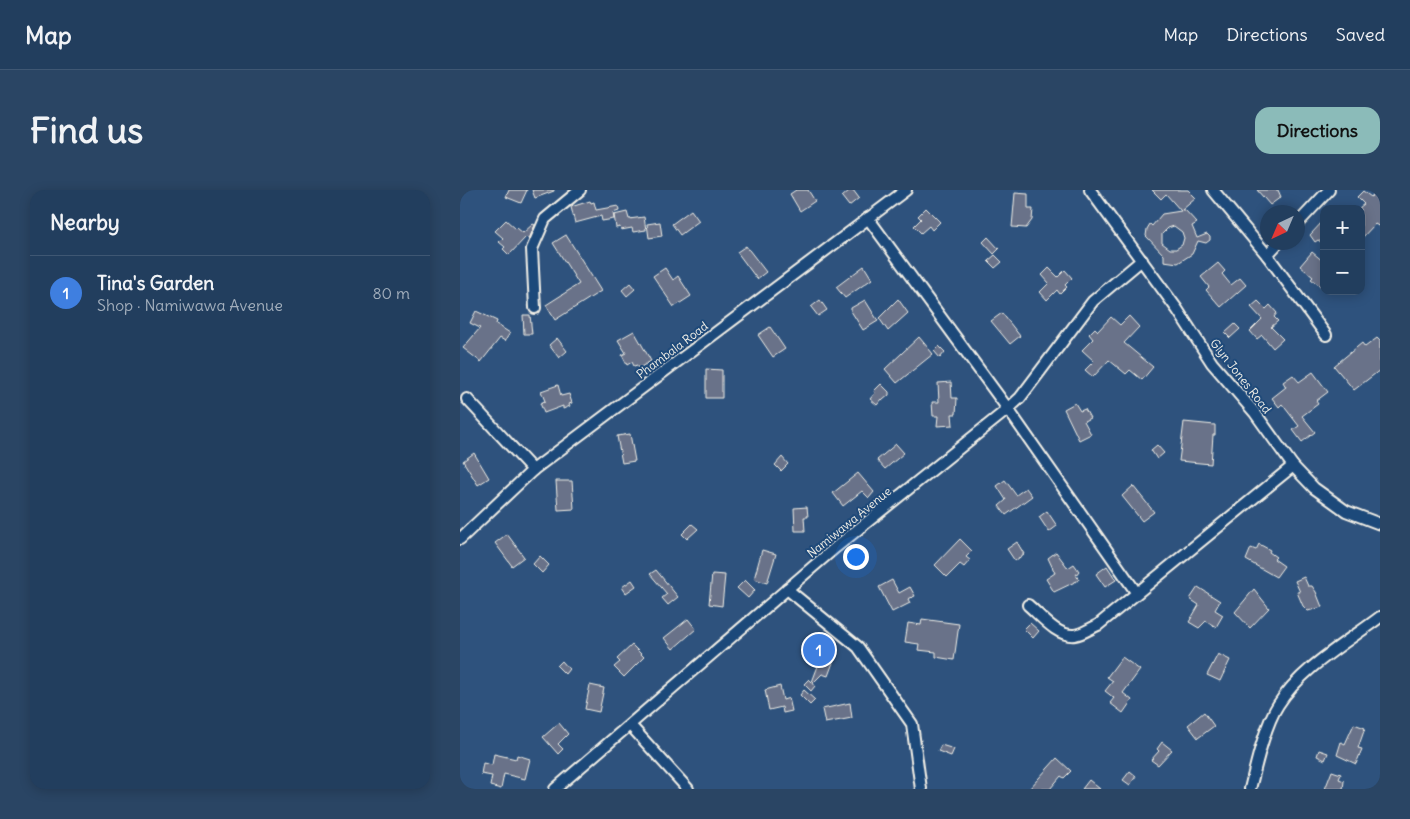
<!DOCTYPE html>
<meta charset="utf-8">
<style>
:root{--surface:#223e5e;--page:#2a4564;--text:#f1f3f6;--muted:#a2aebc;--line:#3f5773;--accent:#8bbbb9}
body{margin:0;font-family:Delius,sans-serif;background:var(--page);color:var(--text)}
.controls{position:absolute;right:15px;top:15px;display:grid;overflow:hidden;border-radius:10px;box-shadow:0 2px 12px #0003}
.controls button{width:45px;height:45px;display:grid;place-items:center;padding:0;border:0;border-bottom:1px solid var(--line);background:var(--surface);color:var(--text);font:25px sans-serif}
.compass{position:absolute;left:800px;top:15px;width:45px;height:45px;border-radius:50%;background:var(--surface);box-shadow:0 2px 12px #0003;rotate:224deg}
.you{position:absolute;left:395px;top:366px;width:18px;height:18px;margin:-12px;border:4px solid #fff;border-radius:50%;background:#1a73e8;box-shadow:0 0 0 8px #1a73e833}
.badge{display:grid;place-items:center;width:32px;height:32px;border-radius:50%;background:var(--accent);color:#fff;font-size:16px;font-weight:700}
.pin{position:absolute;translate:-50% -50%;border:2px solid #fff;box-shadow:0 1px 5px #0006}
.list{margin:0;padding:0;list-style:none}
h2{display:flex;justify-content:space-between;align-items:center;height:65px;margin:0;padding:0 20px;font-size:21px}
h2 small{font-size:16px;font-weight:400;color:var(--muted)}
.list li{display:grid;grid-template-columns:32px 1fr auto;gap:15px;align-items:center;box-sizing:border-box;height:75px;padding:0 20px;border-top:1px solid var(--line)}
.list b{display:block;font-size:19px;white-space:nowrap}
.list p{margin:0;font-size:16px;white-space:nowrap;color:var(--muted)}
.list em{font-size:16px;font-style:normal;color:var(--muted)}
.map{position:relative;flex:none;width:920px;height:599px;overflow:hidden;border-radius:15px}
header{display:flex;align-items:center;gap:30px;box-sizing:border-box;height:70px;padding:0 25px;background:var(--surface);border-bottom:1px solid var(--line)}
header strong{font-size:24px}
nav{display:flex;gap:28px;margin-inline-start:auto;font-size:18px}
.intro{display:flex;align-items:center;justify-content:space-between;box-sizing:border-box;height:120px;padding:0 30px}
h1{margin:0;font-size:35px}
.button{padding:12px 22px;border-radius:15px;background:var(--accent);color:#111;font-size:18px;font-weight:700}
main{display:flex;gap:30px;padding:0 30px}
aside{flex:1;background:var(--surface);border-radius:15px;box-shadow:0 2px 12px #0003}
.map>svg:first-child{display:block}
</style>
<header>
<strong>Map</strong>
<nav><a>Map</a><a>Directions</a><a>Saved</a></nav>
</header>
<div class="intro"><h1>Find us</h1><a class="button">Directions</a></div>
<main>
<aside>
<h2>Nearby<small></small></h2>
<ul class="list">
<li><span class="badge" style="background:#3f7fe0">1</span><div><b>Tina's Garden</b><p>Shop · Namiwawa Avenue</p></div><em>80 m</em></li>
</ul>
</aside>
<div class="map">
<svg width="920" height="599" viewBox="0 0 920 599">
<rect width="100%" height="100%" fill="#2e527d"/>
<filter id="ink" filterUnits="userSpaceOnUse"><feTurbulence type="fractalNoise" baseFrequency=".02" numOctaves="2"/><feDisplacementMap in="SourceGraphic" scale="10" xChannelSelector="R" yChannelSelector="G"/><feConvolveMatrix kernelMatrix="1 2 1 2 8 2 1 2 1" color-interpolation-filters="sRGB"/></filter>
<g filter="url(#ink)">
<g fill="#697289" stroke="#f4f1e8" fill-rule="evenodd">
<path d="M49 0H67L61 13 46 7Z"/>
<path d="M72 0H94V1L75 8Z"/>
<path d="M336 0H348L355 11 340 21 330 4Z"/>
<path d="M390 0H393L399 8 389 16 382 7Z"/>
<path d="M692 0H728L736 8 722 20H725L737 33 732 36 737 48 747 44 750 47V50L746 53 738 51 732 64 718 73 704 71V65L686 46 687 39 690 34 692 36 702 24 721 21 706 4 701 9ZM714 36 722 42 724 48 722 55 716 59H710L702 53V44L708 38Z"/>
<path d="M797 0H818L821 7 810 15Z"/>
<path d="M903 1 911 7 915 2 920 7V37L915 34 901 49V19L899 18 904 14 897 7Z"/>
<path d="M555 3 568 4V19H573L572 30 566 38 552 37Z"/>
<path d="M130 11 131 13 134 12 136 20 158 16 159 21 153 23 154 29 142 31 141 26 115 33 111 17Z"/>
<path d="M466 18 480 32 472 40 469 36 461 43 454 36 461 29 458 26Z"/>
<path d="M231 20 239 31 220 45 212 34Z"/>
<path d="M167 22 169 29 184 27 186 40 173 42 172 38 161 40 160 37 156 38 154 25Z"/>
<path d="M46 30 56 39 57 38 63 43 73 34 75 35 69 49 66 47 49 65 43 59 45 57 39 52 43 48 35 41Z"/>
<path d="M864 30V54L858 50 855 52 850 45Z"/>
<path d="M200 32 202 46 189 48 187 34Z"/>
<path d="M106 45 141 101 95 130 86 115 119 94 93 53Z"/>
<path d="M528 47 539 59 534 64 523 52Z"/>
<path d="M286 56 306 82 297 89 277 62Z"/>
<path d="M852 62 864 72V99L851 89 853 87 840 76Z"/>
<path d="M535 65 542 72 535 78 528 71Z"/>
<path d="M758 73 765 81 762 84 771 95 780 88 786 95 761 117 746 100 749 97 741 87Z"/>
<path d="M404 76 412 89 385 108 376 97Z"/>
<path d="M205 78 213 90 218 86 231 106 214 117 193 86Z"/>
<path d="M589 78 598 87 605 80 612 88 605 95 607 97 600 104 597 100 587 110 580 102 589 93 582 85Z"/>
<path d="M170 93 175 99 167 106 162 100Z"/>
<path d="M438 109 448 123 428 141 419 128Z"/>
<path d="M360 110 367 120 358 126 351 117Z"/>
<path d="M405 110 418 131 403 140 391 121V118Z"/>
<path d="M798 111 806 119 810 115 817 123 814 127 818 131 811 137 823 149 813 158 802 145 797 149 790 141 802 129 791 117Z"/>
<path d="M16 121 37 131 36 134 50 143 45 151 40 148 21 172 3 158 20 138 10 133Z"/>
<path d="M542 123 560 146 550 154 531 131Z"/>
<path d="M63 125H70L72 144H64Z"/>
<path d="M669 126 679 137 664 153 693 177 682 190 670 180 666 184 649 170 633 187 625 180 634 171 622 160 633 149 629 144 635 138 638 141 651 127 660 135Z"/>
<path d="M775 134 780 139 770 148 765 143Z"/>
<path d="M310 137 325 159 313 167 298 145Z"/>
<path d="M174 141 191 171 179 178 177 175 174 176 172 172 167 175 162 165 166 163 158 150Z"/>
<path d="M459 147 473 164 437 193 425 179Z"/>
<path d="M97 148 107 161 99 168 89 155Z"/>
<path d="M917 148 920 151V180L894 200 874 176 902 153 905 157Z"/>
<path d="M479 156 485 162 480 168 474 161Z"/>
<path d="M246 179 262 180V208H246Z"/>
<path d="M853 182 868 202 856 211 858 214 842 226 855 242 842 252 833 240 839 236 822 214 819 217 812 208 826 197 823 192 833 185 839 192Z"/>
<path d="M491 192 492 208H497L496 224H492L493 235 477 236 478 226H473L472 212H479L478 193Z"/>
<path d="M421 194 429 202V205L423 210 422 209 417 215 410 209 415 203 414 201Z"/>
<path d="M98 195 101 206 109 204 112 213 109 214 110 216 103 219V216L84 223 80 213 85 211 81 201Z"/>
<path d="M615 213 620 221 625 219 630 228 624 231 631 244 619 250 604 219Z"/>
<path d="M724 232 755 235V245H753L751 274 719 271Z"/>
<path d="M170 244 175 271 162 273 157 246Z"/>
<path d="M436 254 444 263 425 279 417 270Z"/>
<path d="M697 255 704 263 697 269 691 260Z"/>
<path d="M14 263 29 288 18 295 3 271Z"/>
<path d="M322 267 328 274 321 281 315 275Z"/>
<path d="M398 283 414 302 409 308 402 301 383 316 373 303Z"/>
<path d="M545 290 556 305 566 298 572 306 546 325 539 316 546 310 537 296Z"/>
<path d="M96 291H112L114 319 98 320Z"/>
<path d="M673 296 694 322 682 331 662 306Z"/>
<path d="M347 317 348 327H344L345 341H335L334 318Z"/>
<path d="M587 321 597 336 589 342 579 327Z"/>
<path d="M232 334 238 339 227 349 222 344Z"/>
<path d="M47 344 64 367 52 376 35 353Z"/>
<path d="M500 349 512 361 506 367 510 370 504 377 500 374 487 387 475 375Z"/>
<path d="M557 352 564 364 555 371 547 359Z"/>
<path d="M799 354 810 360 809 362 816 367 814 369 824 376 816 387 786 370 791 358 796 360Z"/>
<path d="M302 360 316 364 307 393 294 389Z"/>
<path d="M596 362 608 378 614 374 619 381 616 385 619 390 594 402 586 389 595 383 588 368Z"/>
<path d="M80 366 89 375 82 383 73 374Z"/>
<path d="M647 376 656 390 645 397 636 384Z"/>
<path d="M196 380 218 407 208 415 202 408 207 404 190 384Z"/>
<path d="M252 384 265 385 262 416 249 414Z"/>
<path d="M844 387 848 396H852L856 402 862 417 848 421 843 416 837 402H840L835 391Z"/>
<path d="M172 390 176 396 166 403 162 397Z"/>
<path d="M285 390 295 400 288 408 277 398Z"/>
<path d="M432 390 439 403 450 397 455 406 448 409 450 413 432 422 419 397Z"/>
<path d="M738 397 760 411 755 420 763 425 756 437 746 431 739 438 729 432 739 415 730 409Z"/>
<path d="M794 399 809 418 790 438 775 422Z"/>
<path d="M228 429 236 439 213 459 204 448Z"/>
<path d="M462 429 499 434 494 470 476 467V462L458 460 459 454 445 452 448 433 461 435Z"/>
<path d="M570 433 579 441 573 448 564 439Z"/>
<path d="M364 454 378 459 368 486 362 484 353 493 355 496 351 501 344 494 349 489 352 492 361 468 353 465 356 456 362 458Z"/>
<path d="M172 455 184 467 164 487 154 477 160 472 157 469Z"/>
<path d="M758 464 770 470 760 491 747 485Z"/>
<path d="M662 467 680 480 663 503 672 510 663 523 650 513 654 508 645 501 653 491 647 487Z"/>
<path d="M102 471 109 479 105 484 97 476Z"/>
<path d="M130 495 144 498 139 522 125 519Z"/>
<path d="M320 496 323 510 329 508 332 521 323 523 322 517 309 520 305 500Z"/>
<path d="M344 500 355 510 350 515 340 505Z"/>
<path d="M390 513 392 528 365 533 362 519Z"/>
<path d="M744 522 754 536 738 548 728 535Z"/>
<path d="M99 533 108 544 98 554 103 559 98 564 83 547Z"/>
<path d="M894 534 905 538 898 558 902 559 896 574 877 565 881 552 885 554Z"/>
<path d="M702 552 712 560 698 575 691 570 699 561 697 559Z"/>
<path d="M481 555 494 559 491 566 478 561Z"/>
<path d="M859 560 868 563 865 570 857 566Z"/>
<path d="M34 564 56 569 57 565 70 569 65 589 44 584 41 599 30 596 32 586 21 584 23 573 32 575Z"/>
<path d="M597 568 611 581 604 588 601 586 590 599H569Z"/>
<path d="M670 581 676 586 670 595 663 590Z"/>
<path d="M872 581 881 584 879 589 884 591 883 599H865Z"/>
<path d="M629 590 640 599H622Z"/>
</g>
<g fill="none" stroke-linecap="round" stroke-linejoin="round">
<g stroke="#f4f1e8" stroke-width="14">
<g id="minor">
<path d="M630 0 717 119 752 173 795 223 833 276 854 298 886 321 920 334"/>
<path d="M753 0 807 65 866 145"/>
<path d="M408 28 548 219 676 402"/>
<path d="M838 33 869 0"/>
<path d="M807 65 819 52"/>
<path d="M75 118 72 59 85 29 120 0"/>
<path d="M7 209 73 280"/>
<path d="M0 349 73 280 446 0"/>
<path d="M327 399 398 457 452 534 461 599"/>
<path d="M568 415C580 425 597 447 615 445 622 444 631 438 638 435L833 276"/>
<path d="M170 535 228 599"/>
<path d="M95 599 376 357 548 219 560 208 633 111 682 70"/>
<path d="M790 599C796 575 805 535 818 515 841 478 886 453 920 427"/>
</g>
</g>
<use href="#minor" stroke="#1f4a7a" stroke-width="10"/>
</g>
</g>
<g text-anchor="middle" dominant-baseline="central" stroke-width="4" stroke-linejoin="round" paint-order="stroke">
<g font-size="12" fill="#f4f1e8" stroke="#1f4a7a">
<text transform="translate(212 160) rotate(-37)">Phambala Road</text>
<text transform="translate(781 186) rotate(52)">Glyn Jones Road</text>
<text transform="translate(389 332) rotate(-39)">Namiwawa Avenue</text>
</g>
</g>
</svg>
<div class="controls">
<button>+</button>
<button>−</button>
</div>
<svg class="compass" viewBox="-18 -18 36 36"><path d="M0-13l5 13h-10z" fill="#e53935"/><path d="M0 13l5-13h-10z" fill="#a2aebc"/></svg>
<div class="you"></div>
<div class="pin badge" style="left:359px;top:460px;background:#3f7fe0">1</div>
</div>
</main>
